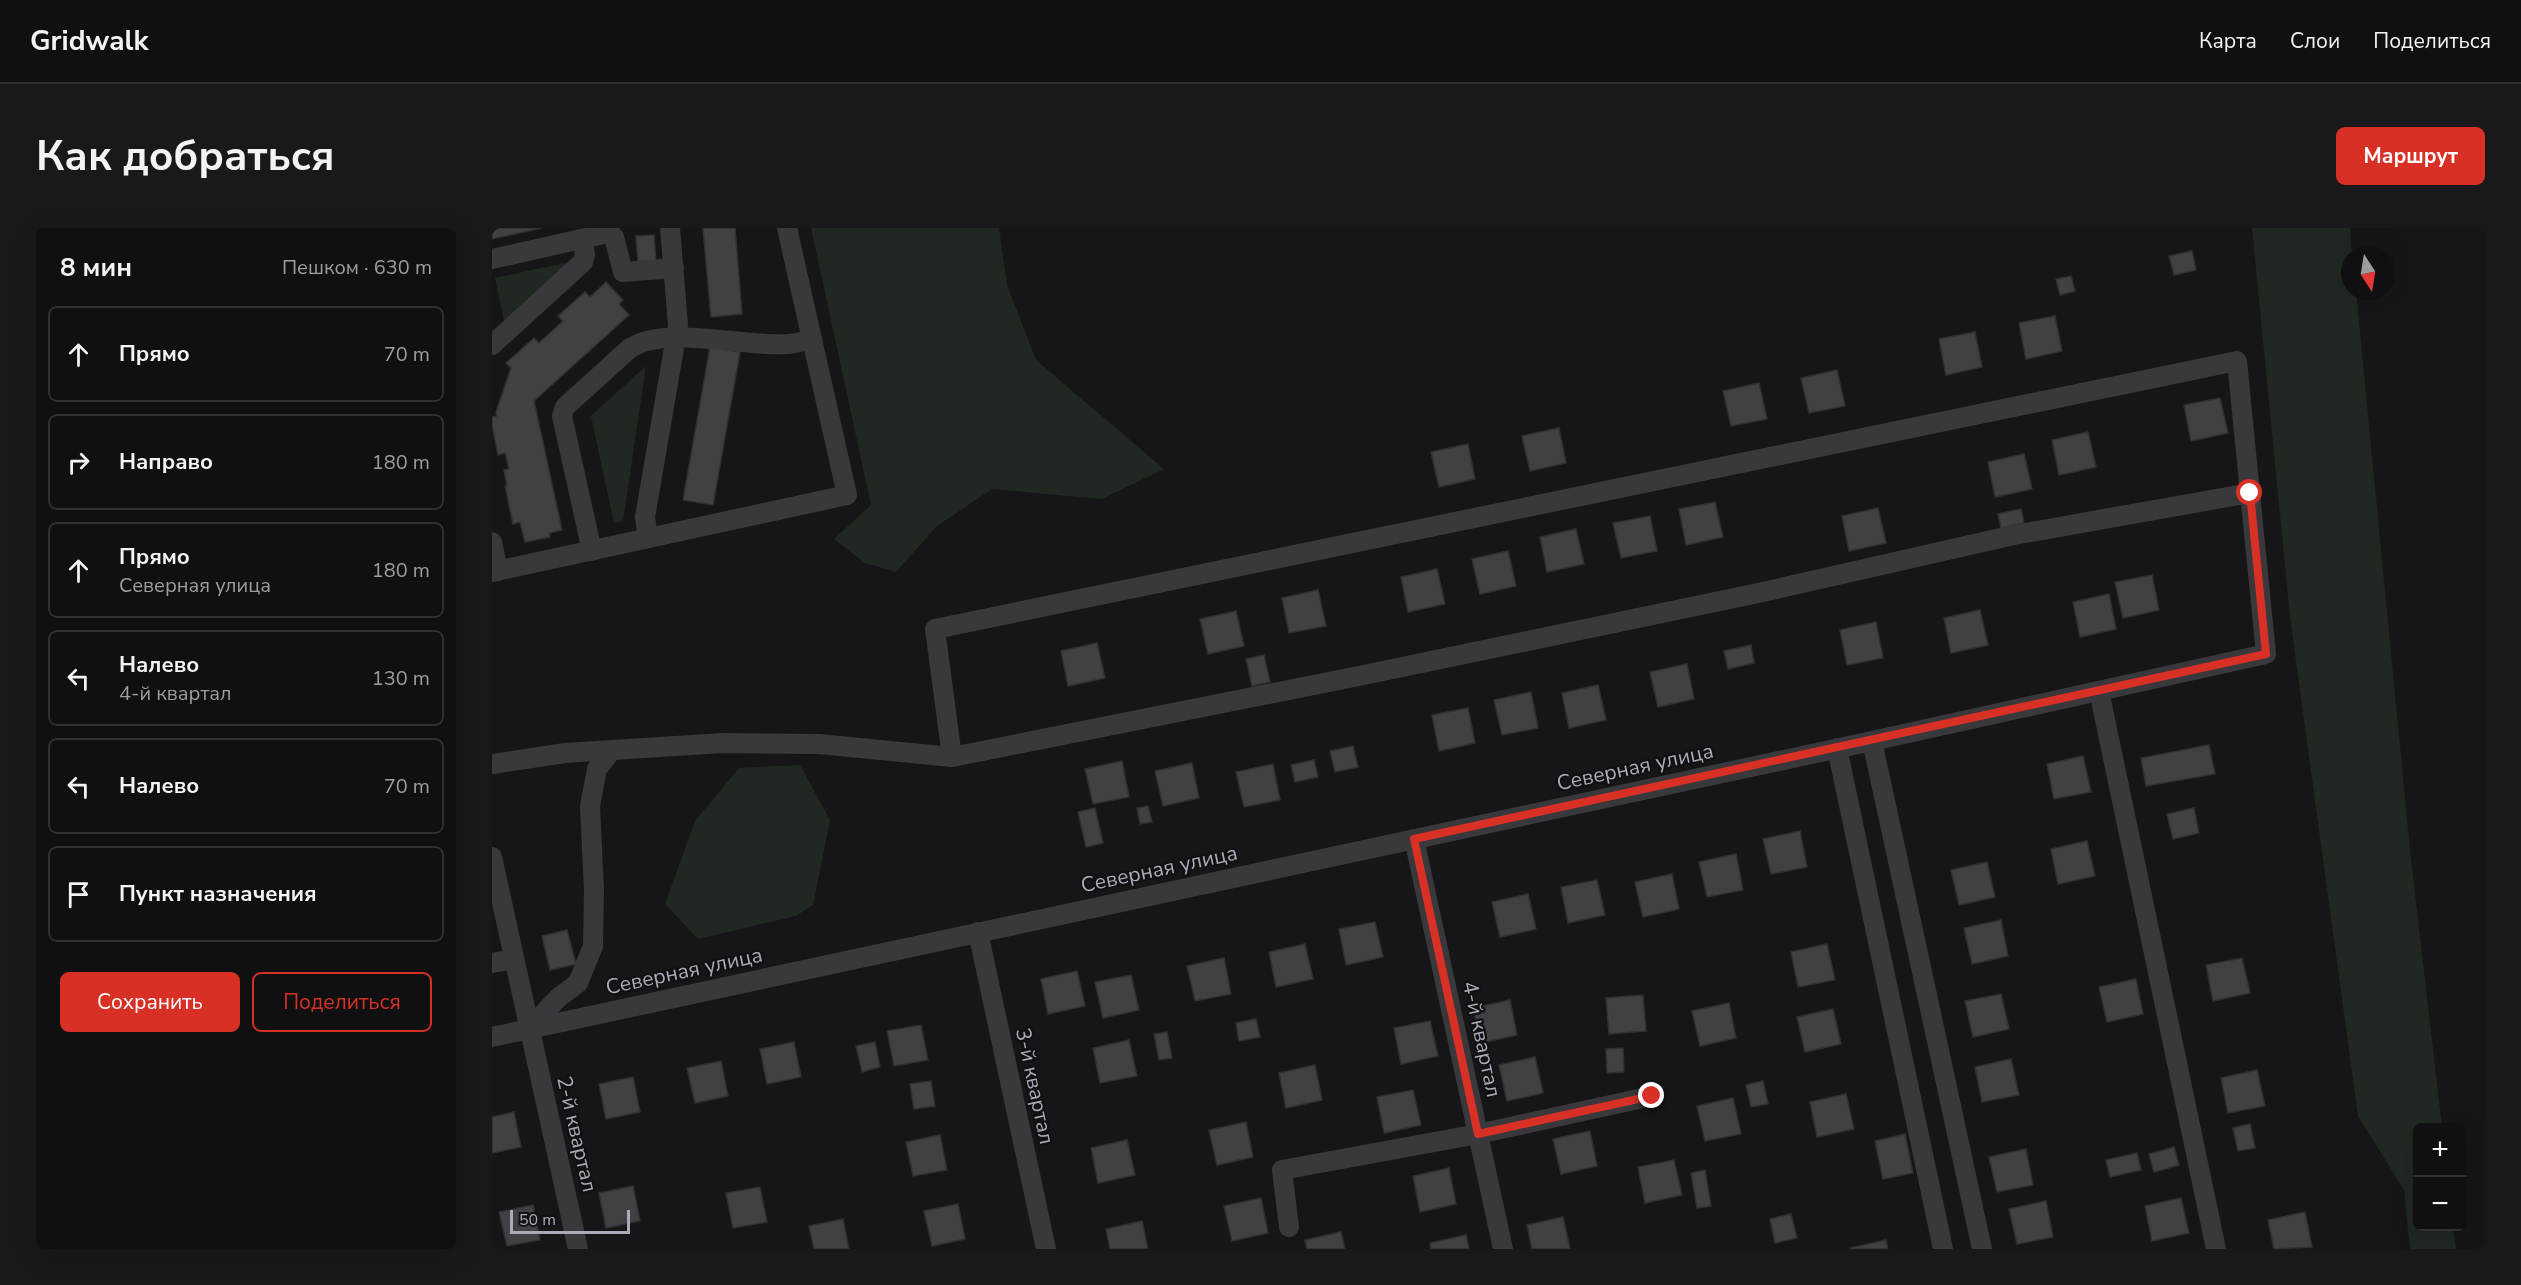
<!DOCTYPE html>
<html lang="ru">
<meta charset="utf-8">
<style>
:root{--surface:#101012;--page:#19191b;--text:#f1f3f6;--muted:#9c9d9f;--line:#303032;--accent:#d93025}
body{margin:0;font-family:"Nunito Sans",sans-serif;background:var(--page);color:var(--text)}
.controls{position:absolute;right:18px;bottom:18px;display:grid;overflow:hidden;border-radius:9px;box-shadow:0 6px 24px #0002}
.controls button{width:54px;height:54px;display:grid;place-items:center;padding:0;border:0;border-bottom:2px solid var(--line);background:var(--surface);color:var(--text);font:30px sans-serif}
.compass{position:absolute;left:1849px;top:18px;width:54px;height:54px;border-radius:50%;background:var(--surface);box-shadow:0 6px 24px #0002;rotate:168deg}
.scale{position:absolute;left:18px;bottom:15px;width:120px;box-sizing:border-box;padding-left:6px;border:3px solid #a9acb7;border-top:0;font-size:16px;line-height:21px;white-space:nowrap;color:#a9acb7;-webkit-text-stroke:4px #111113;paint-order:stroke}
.stop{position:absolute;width:18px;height:18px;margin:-14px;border:4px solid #d93025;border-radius:50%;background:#fff}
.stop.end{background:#d93025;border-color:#fff;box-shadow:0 2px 6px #0008}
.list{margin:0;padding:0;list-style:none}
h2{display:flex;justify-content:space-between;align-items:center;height:78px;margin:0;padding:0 24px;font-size:26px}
h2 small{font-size:20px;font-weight:400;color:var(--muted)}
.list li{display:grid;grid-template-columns:39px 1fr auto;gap:18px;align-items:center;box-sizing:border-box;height:96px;margin:0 12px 12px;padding:0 12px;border:2px solid var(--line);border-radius:9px}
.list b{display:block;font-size:22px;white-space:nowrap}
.list p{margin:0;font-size:20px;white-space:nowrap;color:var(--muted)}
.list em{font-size:20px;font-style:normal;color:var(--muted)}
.actions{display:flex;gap:12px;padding:18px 24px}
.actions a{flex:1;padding:14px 0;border:2px solid var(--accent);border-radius:9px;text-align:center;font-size:21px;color:var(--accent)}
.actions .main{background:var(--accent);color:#fff}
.icon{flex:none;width:33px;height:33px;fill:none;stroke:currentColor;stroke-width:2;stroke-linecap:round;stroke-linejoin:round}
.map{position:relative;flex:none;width:1993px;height:1021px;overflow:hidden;border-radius:9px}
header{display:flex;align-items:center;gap:36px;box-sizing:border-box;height:84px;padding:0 30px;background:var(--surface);border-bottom:2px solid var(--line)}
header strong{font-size:28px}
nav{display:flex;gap:33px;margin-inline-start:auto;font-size:21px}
.intro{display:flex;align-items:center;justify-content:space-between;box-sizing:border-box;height:144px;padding:0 36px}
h1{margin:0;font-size:42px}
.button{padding:15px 27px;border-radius:9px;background:var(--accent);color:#fff;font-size:21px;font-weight:700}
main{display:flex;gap:36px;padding:0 36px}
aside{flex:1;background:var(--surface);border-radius:9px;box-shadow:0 6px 24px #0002}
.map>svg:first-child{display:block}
</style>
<header>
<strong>Gridwalk</strong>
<nav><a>Карта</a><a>Слои</a><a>Поделиться</a></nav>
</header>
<div class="intro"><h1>Как добраться</h1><a class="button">Маршрут</a></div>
<main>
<aside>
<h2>8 мин<small>Пешком · 630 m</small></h2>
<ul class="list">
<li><svg class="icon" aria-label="ahead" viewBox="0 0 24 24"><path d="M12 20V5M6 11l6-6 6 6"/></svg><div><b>Прямо</b></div><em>70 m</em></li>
<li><svg class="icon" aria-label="right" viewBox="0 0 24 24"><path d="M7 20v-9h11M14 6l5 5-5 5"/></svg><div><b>Направо</b></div><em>180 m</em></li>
<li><svg class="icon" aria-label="ahead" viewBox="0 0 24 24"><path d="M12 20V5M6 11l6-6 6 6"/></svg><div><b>Прямо</b><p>Северная улица</p></div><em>180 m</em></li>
<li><svg class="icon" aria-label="left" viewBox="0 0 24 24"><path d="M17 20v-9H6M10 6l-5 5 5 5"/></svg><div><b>Налево</b><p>4-й квартал</p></div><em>130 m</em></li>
<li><svg class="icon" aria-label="left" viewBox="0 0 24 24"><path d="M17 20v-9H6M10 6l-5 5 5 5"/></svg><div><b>Налево</b></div><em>70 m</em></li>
<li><svg class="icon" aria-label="arrive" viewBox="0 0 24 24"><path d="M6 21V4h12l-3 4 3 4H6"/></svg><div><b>Пункт назначения</b></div></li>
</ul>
<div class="actions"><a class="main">Сохранить</a><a>Поделиться</a></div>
</aside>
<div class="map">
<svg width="1993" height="1021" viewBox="0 0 1993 1021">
<rect width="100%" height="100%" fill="#161618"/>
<g fill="#212822">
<path d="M319 0H507L515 57 544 132 672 241 610 271 500 261 445 298 404 344 373 335 342 311 379 277Z"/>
<path d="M1760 0H1858L1860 27H1858V63H1864L1918 622 1950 899 1926 900V998L1961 999 1964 1021H1918L1912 962 1866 888 1798 389Z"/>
<path d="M81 33 13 97 3 50Z"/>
<path d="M154 138 131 293 122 295 99 188Z"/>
<path d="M308 537 338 592 321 677 304 688 206 711 173 676 203 593 247 540Z"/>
</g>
<g fill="#414145" stroke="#313034" stroke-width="1.5">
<path d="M0 0H50L0 11Z"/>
<path d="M211 0H243L250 86 219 89Z"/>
<path d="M162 7 164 35 146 36 144 8Z"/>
<path d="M1700 23 1704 42 1682 47 1677 28Z"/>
<path d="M1579 48 1583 63 1568 67 1564 51Z"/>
<path d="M114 54 131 72 127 76 137 87 42 173 70 302 57 305 58 309 33 314 28 294 21 296 13 258H15L12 242 17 241 13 225 6 227 0 197V189L5 188 4 184 19 140 14 135 42 110 47 115 71 93 66 88 93 64 98 69Z"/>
<path d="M1563 88 1570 123 1534 131 1527 95Z"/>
<path d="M1483 104 1490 139 1454 147 1447 111Z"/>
<path d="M218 119 248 124 221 277 191 272Z"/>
<path d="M1345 142 1353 178 1317 185 1309 150Z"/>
<path d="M1267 155 1275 191 1239 198 1231 163Z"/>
<path d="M1728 170 1736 205 1699 213 1692 177Z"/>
<path d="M1067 200 1074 235 1038 243 1030 208Z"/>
<path d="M1596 204 1604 239 1567 247 1560 212Z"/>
<path d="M976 216 983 251 947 259 939 224Z"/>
<path d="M1532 226 1540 261 1503 269 1496 234Z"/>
<path d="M1223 274 1231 309 1194 317 1187 281Z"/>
<path d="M1386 280 1394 315 1357 323 1350 288Z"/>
<path d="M1529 281 1532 295 1509 300 1506 286Z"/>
<path d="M1158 288 1165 323 1129 330 1121 295Z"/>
<path d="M1084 301 1092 336 1055 344 1048 309Z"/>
<path d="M1016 323 1024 358 988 366 980 331Z"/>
<path d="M945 341 953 376 916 384 909 349Z"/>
<path d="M1660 347 1667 382 1631 390 1623 354Z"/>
<path d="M826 362 834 398 797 405 790 370Z"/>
<path d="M1617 366 1624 401 1588 409 1581 374Z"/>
<path d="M1488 382 1496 417 1459 425 1452 390Z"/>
<path d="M744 383 752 418 716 426 708 391Z"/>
<path d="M1384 394 1391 430 1355 437 1348 402Z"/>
<path d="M605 415 613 450 576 458 569 423Z"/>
<path d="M1259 417 1262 435 1236 441 1232 423Z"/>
<path d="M772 427 778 454 760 458 754 431Z"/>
<path d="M1195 436 1202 471 1166 479 1158 444Z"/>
<path d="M1106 457 1114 492 1077 500 1070 465Z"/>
<path d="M1039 464 1046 500 1010 507 1002 472Z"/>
<path d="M976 480 983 515 947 523 940 487Z"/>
<path d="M1717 517 1723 546 1654 558 1649 530Z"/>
<path d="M861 518 866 539 843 544 838 523Z"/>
<path d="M1591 528 1599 564 1562 571 1555 536Z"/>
<path d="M822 532 826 549 803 554 799 537Z"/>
<path d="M630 533 637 569 601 576 593 541Z"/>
<path d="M700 535 707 570 671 578 663 543Z"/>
<path d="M781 536 788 572 752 579 744 544Z"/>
<path d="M656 578 660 594 648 596 645 580Z"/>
<path d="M603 580 611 615 594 619 586 584Z"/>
<path d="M1702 580 1707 605 1681 611 1675 586Z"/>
<path d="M1308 603 1315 639 1279 646 1271 611Z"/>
<path d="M1595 613 1603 648 1566 656 1559 621Z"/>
<path d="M1244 626 1251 662 1215 669 1207 634Z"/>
<path d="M1495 634 1503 669 1467 677 1459 642Z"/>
<path d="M1180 646 1187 681 1151 689 1143 654Z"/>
<path d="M1105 652 1113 687 1076 695 1069 659Z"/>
<path d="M1036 666 1044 701 1008 709 1000 674Z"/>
<path d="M1509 692 1516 728 1480 736 1472 700Z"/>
<path d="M883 694 891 729 854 737 847 701Z"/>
<path d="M75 702 84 736 58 742 50 708Z"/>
<path d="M813 716 821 751 784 759 777 724Z"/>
<path d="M1335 716 1343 752 1306 759 1299 724Z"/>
<path d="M732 730 739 766 703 773 695 738Z"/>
<path d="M1750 730 1758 765 1721 773 1714 737Z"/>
<path d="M585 743 593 778 556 786 549 751Z"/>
<path d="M639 747 647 782 611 790 603 754Z"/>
<path d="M1644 751 1651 786 1615 794 1607 759Z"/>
<path d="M1509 766 1517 801 1481 809 1473 773Z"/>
<path d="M1151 767 1154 803 1117 806 1114 770Z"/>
<path d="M1018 772 1025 807 989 815 981 780Z"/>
<path d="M1237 775 1244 810 1208 818 1200 783Z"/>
<path d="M1341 781 1349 816 1313 824 1305 789Z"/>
<path d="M764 791 768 809 747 813 744 795Z"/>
<path d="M938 793 946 828 909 836 902 800Z"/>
<path d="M429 797 436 832 402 838 395 803Z"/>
<path d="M675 804 680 830 667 832 662 806Z"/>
<path d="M637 812 645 848 608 855 601 820Z"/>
<path d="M302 814 309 849 275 856 268 821Z"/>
<path d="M383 814 388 839 370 844 364 818Z"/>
<path d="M1131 820 1132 844 1115 845 1114 821Z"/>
<path d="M1043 829 1051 865 1015 873 1007 837Z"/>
<path d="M1519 831 1527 867 1490 874 1483 839Z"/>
<path d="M229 833 236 868 203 875 195 840Z"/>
<path d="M823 837 830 872 794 880 787 845Z"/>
<path d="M1765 842 1773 878 1736 885 1729 850Z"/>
<path d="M141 849 148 884 114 891 107 856Z"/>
<path d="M439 853 443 878 422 881 418 856Z"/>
<path d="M1271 853 1276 876 1259 879 1254 857Z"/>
<path d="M921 862 929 897 892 905 885 869Z"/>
<path d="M1354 866 1362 901 1325 909 1318 874Z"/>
<path d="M1241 870 1249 906 1213 913 1205 878Z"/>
<path d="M22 884 29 919 0 925V889Z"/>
<path d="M754 894 761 929 725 937 717 902Z"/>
<path d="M1758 896 1763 920 1746 923 1741 900Z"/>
<path d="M1098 903 1105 938 1069 946 1061 911Z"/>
<path d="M1413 906 1421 945 1391 951 1383 913Z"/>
<path d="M448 907 455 942 421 948 414 914Z"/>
<path d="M635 912 643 947 606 955 599 920Z"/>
<path d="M1682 919 1687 937 1662 944 1657 926Z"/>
<path d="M1534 921 1541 957 1505 964 1497 929Z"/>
<path d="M1645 925 1649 942 1618 949 1614 932Z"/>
<path d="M1182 932 1190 967 1153 975 1146 939Z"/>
<path d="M957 940 964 976 928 984 921 948Z"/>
<path d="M1213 942 1219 978 1205 980 1199 945Z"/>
<path d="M141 958 148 993 114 1000 107 965Z"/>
<path d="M268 959 275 994 241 1000 234 965Z"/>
<path d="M769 970 776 1005 740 1013 732 978Z"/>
<path d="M1689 970 1697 1005 1660 1013 1653 978Z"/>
<path d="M1554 973 1561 1009 1525 1016 1517 981Z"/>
<path d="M466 976 473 1011 440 1018 432 983Z"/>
<path d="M41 977 48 1012 15 1018 7 984Z"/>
<path d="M1813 984 1820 1019 1782 1021 1776 992Z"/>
<path d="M1299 986 1305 1010 1283 1015 1278 991Z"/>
<path d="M1071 989 1078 1021H1040L1035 997Z"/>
<path d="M351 991 357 1021H322L317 998Z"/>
<path d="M650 993 656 1021H618L614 1001Z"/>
<path d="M849 1004 853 1021H815L813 1012Z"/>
<path d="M974 1007 977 1021H939L938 1015Z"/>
<path d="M1394 1012 1396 1021H1358V1020Z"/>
</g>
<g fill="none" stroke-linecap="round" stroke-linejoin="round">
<g stroke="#38383d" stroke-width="20">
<path d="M0 31 116 5 122 9 131 44 182 40"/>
<path d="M0 117 91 34 93 26 90 11"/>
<path d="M156 310 153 289 186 97 178 0"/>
<path d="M0 314 6 343"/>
<path d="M100 323 70 188 73 179 137 121C172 96 256 120 297 116 305 115 313 113 320 111"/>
<path d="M0 344 355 267 295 0"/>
<path d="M1607 463 1724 1021"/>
<path d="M1345 520 1451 1021"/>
<path d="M460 529 443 401 1745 133 1758 265"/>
<path d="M0 536 73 525 231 515 327 516 460 529 867 448 1271 364 1522 307 1758 265 1774 426 1380 513 1490 1021"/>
<path d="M922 611 1011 1021"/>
<path d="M0 629 86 1021"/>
<path d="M486 704 554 1021"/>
<path d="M0 735 22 731"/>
<path d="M37 801 66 770 86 755 101 718 102 662 98 578 105 541 120 522"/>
<path d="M0 809 1380 513"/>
<path d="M797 999 790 942 986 906 1160 868"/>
</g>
</g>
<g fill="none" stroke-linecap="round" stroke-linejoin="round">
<path stroke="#d93025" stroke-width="8" d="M1160 868 986 906 922 611 1774 426 1758 265"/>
</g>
<g text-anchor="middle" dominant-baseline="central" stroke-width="4.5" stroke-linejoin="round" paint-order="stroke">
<g font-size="21" fill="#a9acb7" stroke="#111113">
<text transform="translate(1143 539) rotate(-12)">Северная улица</text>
<text transform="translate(667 641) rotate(-12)">Северная улица</text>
<text transform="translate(192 743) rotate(-12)">Северная улица</text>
<text transform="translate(990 811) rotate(78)">4-й квартал</text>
<text transform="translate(543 858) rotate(78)">3-й квартал</text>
<text transform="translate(85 906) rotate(77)">2-й квартал</text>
</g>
</g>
</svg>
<div class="controls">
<button>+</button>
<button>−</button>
</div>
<svg class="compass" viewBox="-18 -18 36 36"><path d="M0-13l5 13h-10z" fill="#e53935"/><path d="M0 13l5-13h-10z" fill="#9c9d9f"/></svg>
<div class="scale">50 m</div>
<div class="stop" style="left:1758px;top:265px"></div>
<div class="stop end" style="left:1160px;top:868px"></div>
</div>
</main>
